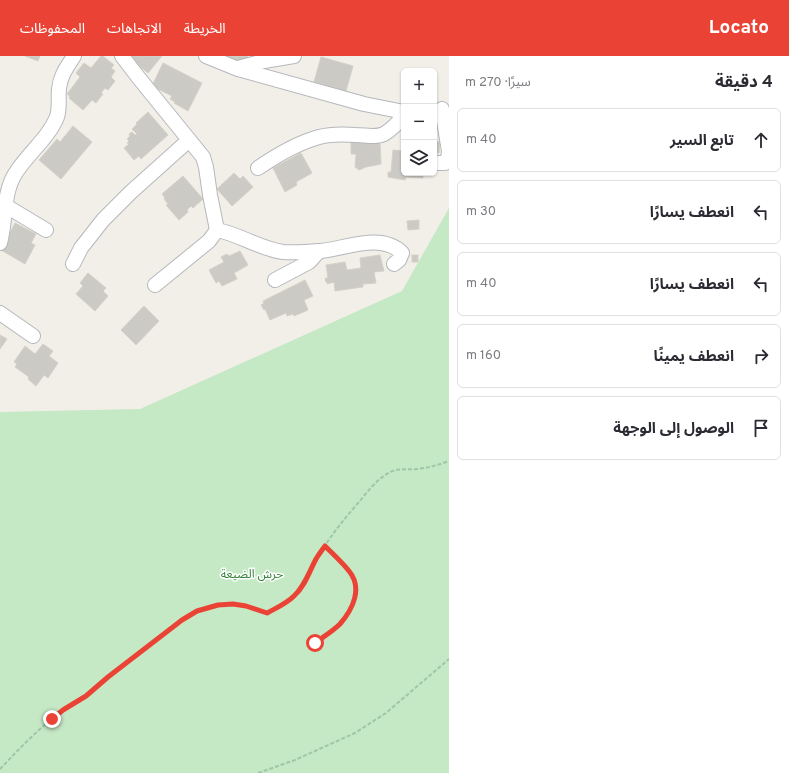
<!DOCTYPE html>
<html lang="ar">
<meta charset="utf-8">
<style>
:root{--surface:#fff;--page:#f2f2f3;--text:#2b2b33;--muted:#7c7c81;--line:#e1e1e2;--accent:#ea4335}
body{margin:0;font-family:Overpass,"Noto Sans Arabic",sans-serif;background:var(--page);color:var(--text);direction:rtl}
.controls{position:absolute;right:12px;top:12px;display:grid;overflow:hidden;border-radius:6px;box-shadow:0 1px 3px #0004}
.controls button{width:36px;height:36px;display:grid;place-items:center;padding:0;border:0;border-bottom:1px solid var(--line);background:var(--surface);color:var(--text);font:20px sans-serif}
.stop{position:absolute;width:12px;height:12px;margin:-9px;border:3px solid #ea4335;border-radius:50%;background:#fff}
.stop.end{background:#ea4335;border-color:#fff;box-shadow:0 1px 4px #0008}
.list{margin:0;padding:0;list-style:none}
h2{display:flex;justify-content:space-between;align-items:center;height:52px;margin:0;padding:0 16px;font-size:17px}
h2 small{font-size:13px;font-weight:400;color:var(--muted)}
.list li{display:grid;grid-template-columns:26px 1fr auto;gap:12px;align-items:center;box-sizing:border-box;height:64px;margin:0 8px 8px;padding:0 8px;border:1px solid var(--line);border-radius:6px}
.list b{display:block;font-size:15px;white-space:nowrap}
.list em{font-size:13px;font-style:normal;color:var(--muted)}
.icon{flex:none;width:22px;height:22px;fill:none;stroke:currentColor;stroke-width:2;stroke-linecap:round;stroke-linejoin:round}
.map{position:relative;flex:none;width:449px;height:717px;overflow:hidden;direction:ltr}
header{display:flex;align-items:center;gap:24px;box-sizing:border-box;height:56px;padding:0 20px;background:var(--accent);color:#fff}
header strong{font-size:19px}
nav{display:flex;gap:22px;margin-inline-start:auto;font-size:14px}
main{display:flex}
aside{flex:1;background:var(--surface)}
.map>svg:first-child{display:block}
</style>
<header>
<strong>Locato</strong>
<nav><a>الخريطة</a><a>الاتجاهات</a><a>المحفوظات</a></nav>
</header>
<main>
<aside>
<h2>4 دقيقة<small>سيرًا · 270 m</small></h2>
<ul class="list">
<li><svg class="icon" aria-label="ahead" viewBox="0 0 24 24"><path d="M12 20V5M6 11l6-6 6 6"/></svg><div><b>تابع السير</b></div><em>40 m</em></li>
<li><svg class="icon" aria-label="left" viewBox="0 0 24 24"><path d="M17 20v-9H6M10 6l-5 5 5 5"/></svg><div><b>انعطف يسارًا</b></div><em>30 m</em></li>
<li><svg class="icon" aria-label="left" viewBox="0 0 24 24"><path d="M17 20v-9H6M10 6l-5 5 5 5"/></svg><div><b>انعطف يسارًا</b></div><em>40 m</em></li>
<li><svg class="icon" aria-label="right" viewBox="0 0 24 24"><path d="M7 20v-9h11M14 6l5 5-5 5"/></svg><div><b>انعطف يمينًا</b></div><em>160 m</em></li>
<li><svg class="icon" aria-label="arrive" viewBox="0 0 24 24"><path d="M6 21V4h12l-3 4 3 4H6"/></svg><div><b>الوصول إلى الوجهة</b></div></li>
</ul>
</aside>
<div class="map">
<svg width="449" height="717" viewBox="0 0 449 717">
<rect width="100%" height="100%" fill="#f1efe8"/>
<path fill="#c5e8c5" d="M449 152V717H0V356L140 353 402 235Z"/>
<g fill="#cccac5" stroke="#d6d1c6">
<path d="M25 0H40L38 5Z"/>
<path d="M101 0H103L114 9 111 12 115 15 111 21 115 25 108 34 105 32 101 37 103 38 96 47 92 44 83 54 69 42 70 40 67 38 80 21 76 17 84 7 91 12Z"/>
<path d="M129 0H162L148 17 128 1Z"/>
<path d="M220 0H247L248 2 235 8Z"/>
<path d="M321 1 353 10 346 35 314 26Z"/>
<path d="M163 7 202 27 188 55 174 47 175 46 170 43 172 40 152 30Z"/>
<path d="M148 56 168 79 141 103 139 100 134 104 124 92 129 88 127 87 129 85 127 83 130 80 129 78 132 76 135 79 137 78 132 73 137 68 136 67Z"/>
<path d="M73 70 92 86 61 123 39 104 57 83 60 86Z"/>
<path d="M380 85 381 108 366 111 359 114 355 111 356 98H351V86Z"/>
<path d="M434 85 440 86 439 97H434Z"/>
<path d="M393 94 404 95V117H423V122L406 121 405 124 388 121V116H391Z"/>
<path d="M301 97 312 117 296 126 297 129 285 136 273 112Z"/>
<path d="M234 117 240 123 243 120 253 131 232 150 217 133Z"/>
<path d="M183 120 203 143 193 152 191 150 187 154 188 156 179 164 166 149 168 148 164 143 165 142 162 138Z"/>
<path d="M419 164V173L408 174 407 165Z"/>
<path d="M15 167 36 178 31 187 35 189 25 208 1 194Z"/>
<path d="M240 195 248 209 234 217 237 223 222 230 219 225 216 227 209 214 224 206 221 201 227 198 229 200Z"/>
<path d="M380 199 384 215 374 216 376 227 363 228V231L335 235 334 226 327 228V226H326L325 222H328L326 209 345 206 347 214 361 212 360 202Z"/>
<rect x="412" y="199" width="6" height="7"/>
<path d="M88 217 106 232 103 235 108 240 95 255 76 238 83 230 80 227Z"/>
<path d="M305 224 313 240 304 244 308 254 294 260 293 258 287 260 286 257 270 264 265 253 264 254 261 249 264 247 263 245Z"/>
<path d="M144 250 159 265 136 289 121 274Z"/>
<path d="M0 279 7 283 0 293Z"/>
<path d="M43 288 53 295 49 300 58 307 48 322 44 319 36 330 28 323 29 321 15 311 17 308 14 306 25 290 35 298Z"/>
</g>
<g fill="none" stroke-linecap="round" stroke-linejoin="round">
<g stroke="#b5b8bc" stroke-width="16">
<g id="street">
<path d="M122 0 138 21 203 101 206 111 210 139 217 174C239 178 260 193 283 196 295 197 308 196 320 195 345 193 381 176 402 197L399 204 394 208"/>
<path d="M206 0 238 13 364 48 404 56"/>
<path d="M238 12 264 5 294 0"/>
<path d="M434 107H445L448 103 449 95 442 53"/>
<path d="M258 112C277 99 297 87 319 81 330 78 344 78 356 79 365 79 376 82 384 78 391 74 400 65 404 59"/>
<path d="M6 150 46 174"/>
<path d="M0 187C6 165 3 137 15 118 27 98 48 83 57 61 60 52 58 42 59 33 60 20 67 11 74 0"/>
<path d="M73 208 81 192 103 164 131 136 189 84"/>
<path d="M275 224 309 206 319 195"/>
<path d="M155 229 209 185 217 174"/>
<path d="M0 257 33 280"/>
</g>
</g>
<g stroke="#9cc7a9" stroke-width="2" stroke-dasharray="4 2" stroke-linecap="butt">
<path d="M315 587C323 581 333 575 340 568 353 553 363 532 349 515 342 506 333 498 325 490"/>
<path d="M0 713C19 693 39 672 62 655 70 649 80 645 88 639 111 620 135 600 159 582 174 570 189 556 208 551 228 545 248 550 267 557 276 552 286 548 293 541 306 530 308 515 317 502 329 482 343 464 359 446 368 435 377 423 390 416 398 412 407 414 417 413 428 412 438 409 449 405"/>
<path d="M258 717 295 704 355 677 386 657 449 603"/>
</g>
<use href="#street" stroke="#fff" stroke-width="14"/>
</g>
<g fill="none" stroke-linecap="round" stroke-linejoin="round">
<path stroke="#ea4335" stroke-width="5" d="M52 663 63 654 86 640 108 621 182 564 197 555 218 549 233 548 246 550 267 557C276 552 286 548 294 540 305 530 309 516 316 503 319 498 322 494 325 490 333 498 342 506 349 515 363 532 353 553 340 568 333 575 323 581 315 587"/>
</g>
<g text-anchor="middle" dominant-baseline="central" stroke-width="3" stroke-linejoin="round" paint-order="stroke">
<g font-size="12" fill="#348238" stroke="#fff">
<text x="252" y="519">حرش الضيعة</text>
</g>
</g>
</svg>
<div class="controls">
<button>+</button>
<button>−</button>
<button><svg class="icon" aria-label="layers" viewBox="0 0 24 24"><path d="M12 4l9 5-9 5-9-5zM3 14l9 5 9-5"/></svg></button>
</div>
<div class="stop" style="left:315px;top:587px"></div>
<div class="stop end" style="left:52px;top:663px"></div>
</div>
</main>
